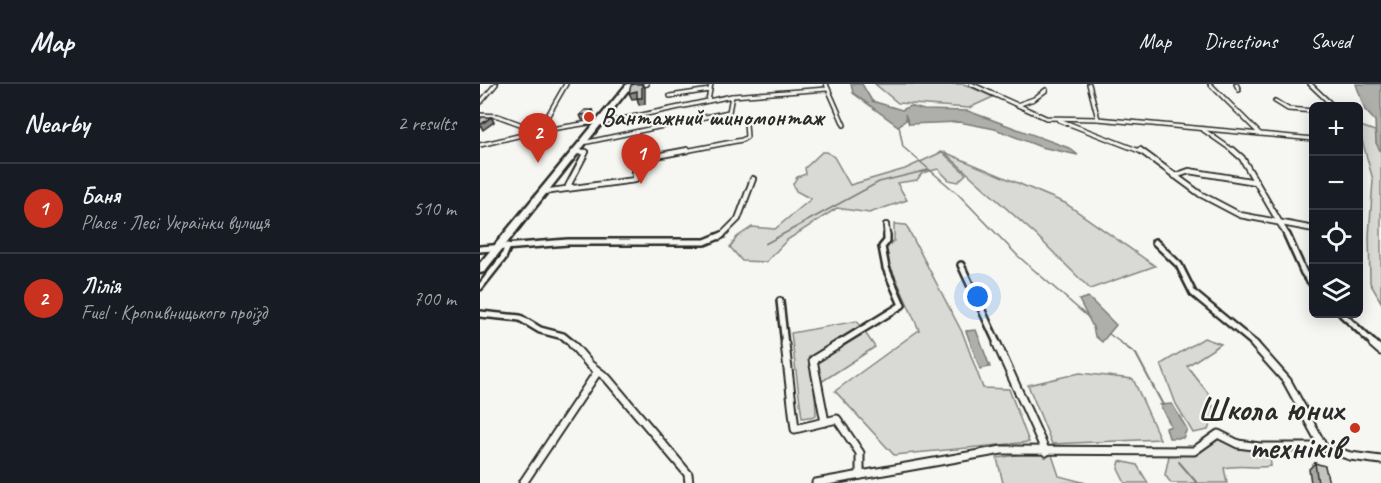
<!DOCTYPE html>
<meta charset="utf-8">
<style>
:root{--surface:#171b24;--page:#242831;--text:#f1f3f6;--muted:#9ea1a6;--line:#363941;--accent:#c8321e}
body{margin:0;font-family:Caveat,sans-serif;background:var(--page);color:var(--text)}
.controls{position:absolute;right:18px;top:18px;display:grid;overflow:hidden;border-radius:9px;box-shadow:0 3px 15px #0003}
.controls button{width:54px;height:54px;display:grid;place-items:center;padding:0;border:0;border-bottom:2px solid var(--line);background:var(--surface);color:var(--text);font:30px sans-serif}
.you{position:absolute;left:498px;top:213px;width:21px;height:21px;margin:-15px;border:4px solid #fff;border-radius:50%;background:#1a73e8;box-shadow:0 0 0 9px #1a73e833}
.badge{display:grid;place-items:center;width:39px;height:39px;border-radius:50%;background:var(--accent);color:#fff;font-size:20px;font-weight:700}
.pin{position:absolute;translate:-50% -50px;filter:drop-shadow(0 2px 3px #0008)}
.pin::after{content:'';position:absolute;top:32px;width:21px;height:18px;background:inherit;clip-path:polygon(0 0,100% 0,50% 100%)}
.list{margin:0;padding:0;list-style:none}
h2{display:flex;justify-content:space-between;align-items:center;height:78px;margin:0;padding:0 24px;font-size:26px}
h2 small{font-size:20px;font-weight:400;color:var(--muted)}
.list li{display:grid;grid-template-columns:39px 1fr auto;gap:18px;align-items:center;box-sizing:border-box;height:90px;padding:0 24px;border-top:2px solid var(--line)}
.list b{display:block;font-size:22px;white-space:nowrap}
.list p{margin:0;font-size:20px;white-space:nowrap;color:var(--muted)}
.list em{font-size:20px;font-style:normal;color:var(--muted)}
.icon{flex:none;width:33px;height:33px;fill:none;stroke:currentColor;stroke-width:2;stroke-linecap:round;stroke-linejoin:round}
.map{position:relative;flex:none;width:901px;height:399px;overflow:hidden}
header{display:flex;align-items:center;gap:36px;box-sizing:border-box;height:84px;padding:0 30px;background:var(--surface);border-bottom:2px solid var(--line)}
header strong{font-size:28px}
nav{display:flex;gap:33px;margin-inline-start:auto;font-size:21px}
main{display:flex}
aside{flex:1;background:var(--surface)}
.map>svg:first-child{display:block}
</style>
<header>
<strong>Map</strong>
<nav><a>Map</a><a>Directions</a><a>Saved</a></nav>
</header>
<main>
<aside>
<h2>Nearby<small>2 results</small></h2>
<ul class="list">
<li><span class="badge">1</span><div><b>Баня</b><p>Place · Лесі Українки вулиця</p></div><em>510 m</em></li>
<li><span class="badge">2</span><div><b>Лілія</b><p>Fuel · Кропивницького проїзд</p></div><em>700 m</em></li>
</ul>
</aside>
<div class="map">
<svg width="901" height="399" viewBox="0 0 901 399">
<rect width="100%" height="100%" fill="#f6f6f2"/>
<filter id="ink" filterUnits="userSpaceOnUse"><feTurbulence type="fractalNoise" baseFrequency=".0167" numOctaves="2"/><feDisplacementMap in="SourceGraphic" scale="12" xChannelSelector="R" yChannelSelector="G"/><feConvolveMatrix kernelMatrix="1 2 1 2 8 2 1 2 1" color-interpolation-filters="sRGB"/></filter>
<g filter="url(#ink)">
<g fill="#d9d9d5" stroke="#828280" stroke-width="1.5">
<path d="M395 0H484L513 13 489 24 418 19Z"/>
<path d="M878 41 895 47 901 68V218L890 199 889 152 893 96Z"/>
<path d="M342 68H347L354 73 370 101 425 85 462 68 486 90 478 98 469 96 458 85 442 89 437 96 417 99 427 116 389 129 357 124 307 156 286 178 262 177 250 163 257 153 272 143 295 145 331 115 316 107 313 100 317 93 326 90 325 84Z"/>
<path d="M464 68 585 119 675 182 610 205 557 152Z"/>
<path d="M414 140 426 141 483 250 503 304 529 305 549 358 414 371 355 307 439 246 402 163 414 157Z"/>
<path d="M377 237 395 263 335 302 336 332 322 334 311 249Z"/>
<path d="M724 254 741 260 707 282 728 309 735 328 728 346 713 349 696 320 681 280Z"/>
<path d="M600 289 653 295 680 355 572 360 548 301Z"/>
<path d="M738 350C755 358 774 360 790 369L791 382C774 385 761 380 744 384L747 399H691L685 391 690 367H714Z"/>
<path d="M556 368H571L579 392 606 399H523L517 374Z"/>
<path d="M640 377 657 381 668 399H645L638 385Z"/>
</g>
<g fill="#aeaeab" stroke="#7a7a78" stroke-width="1.5">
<path d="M371 0H382L392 17 422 26 430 22 444 26 488 27 589 64 598 71 561 63 515 45 479 38 429 40 425 30 426 36 418 42 373 9Z"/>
<path d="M876 0H901V68L896 59 895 37 885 26Z"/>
<path d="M608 213 636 241 622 258 615 252 613 243 599 216Z"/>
<path d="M496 246 510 283 500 285 486 247Z"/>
<path d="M692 320 707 345 703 354H689L686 344 691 342 680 321Z"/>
</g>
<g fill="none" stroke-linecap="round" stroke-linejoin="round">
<g stroke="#7a7a78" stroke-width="1.5">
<path d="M419 42 423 63 479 111 538 172 609 234"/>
<path d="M285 160 399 98 448 86"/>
<path d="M629 250 644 261"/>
</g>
<g stroke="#7a7a78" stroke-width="2">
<path d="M642 260 656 270 683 321"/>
<path d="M699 378 717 399"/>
</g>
<g stroke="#2b2b2b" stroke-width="6">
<g id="street-far3">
<path d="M346 0 364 41"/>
<path d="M491 0 566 34 618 35 834 55"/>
<path d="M609 0 618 35"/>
<path d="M730 0 780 50"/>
<path d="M756 0 759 6"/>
<path d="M830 0 853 22"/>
<path d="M144 6 167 0"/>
<path d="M190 12 230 6"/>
<path d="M228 17 231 0"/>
<path d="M795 17 808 25 834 27"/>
<path d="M0 19 16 0"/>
<path d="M537 21 554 15 566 6"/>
<path d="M0 31 18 32 59 47 86 0"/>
<path d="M579 36 662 68"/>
<path d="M119 40 252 12 347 5"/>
<path d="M722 45 755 68"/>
<path d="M103 59 249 28 252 12"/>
<path d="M0 61 59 47 121 37"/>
<path d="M200 68 262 56 267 53 266 39"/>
</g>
</g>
<g stroke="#2b2b2b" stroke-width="8">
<g id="street-far2">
<path d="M660 66 720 110 760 131 834 145"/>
<path d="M753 66 762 74 808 153"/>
<path d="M695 92 709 87 776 98"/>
<path d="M92 103 88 102 106 68H96"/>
<path d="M63 108 155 96V76L208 66"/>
<path d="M406 141 407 153"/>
<path d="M240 153 258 135 273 95"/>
</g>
</g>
<g stroke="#2b2b2b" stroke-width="10">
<g id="street-far1">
<path d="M807 151 824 189 834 202"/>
<path d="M675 158 699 181 713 209 776 261"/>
<path d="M0 165 88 158H225L242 151"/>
<path d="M481 181 518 261"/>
<path d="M0 203 23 174 28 162"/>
<path d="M300 217 305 261"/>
<path d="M0 230 40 234 60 246 83 252 94 261"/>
<path d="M862 230 895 261"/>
<path d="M357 261 422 221 406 184 402 163 407 157V151"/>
</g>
</g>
<g stroke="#2b2b2b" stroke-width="11">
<g id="street">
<path d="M92 260 110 281 127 294 208 390 209 399"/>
<path d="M305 260 315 345 357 335 380 369V391"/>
<path d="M517 260 566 368"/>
<path d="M774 260 807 297 843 363"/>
<path d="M893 260 901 267"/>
<path d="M345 338 333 276 359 260"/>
<path d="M43 399 116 290"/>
<path d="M336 399 522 366 714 367 738 350 758 360 780 363H843L870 372 901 376"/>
</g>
</g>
<g stroke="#2b2b2b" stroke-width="5">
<path id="highway" d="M147 0H153L4 188 0 189V179Z"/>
</g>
<use href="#street-far3" stroke="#f6f6f2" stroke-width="3"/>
<use href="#street-far2" stroke="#f6f6f2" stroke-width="4.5"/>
<use href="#street-far1" stroke="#f6f6f2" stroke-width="5"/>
<use href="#street" stroke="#f6f6f2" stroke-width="7"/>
<use href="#highway" fill="#f6f6f2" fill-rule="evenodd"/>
</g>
<path fill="#a8a8a5" stroke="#2b2b2b" stroke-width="1.5" d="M835 379 849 399H831L829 385Z"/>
<g fill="#888886" stroke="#2b2b2b" stroke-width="1.5">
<path d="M162 0 165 4V20L159 21 157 14Z"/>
<path d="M157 7 160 14 152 15 149 9Z"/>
<path d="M113 26 115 31 112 35 102 36 100 31Z"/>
<path d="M11 33 14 38 3 46 0 41Z"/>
</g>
<g fill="#c3c3c0" stroke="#2b2b2b" stroke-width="1.5">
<path d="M155 0H162V14H157V7L149 9 151 1Z"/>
<path d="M105 26H113L110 30 100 31Z"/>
<path d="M2 33H11L0 41V35Z"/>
<path d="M835 379 845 382 849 399H838Z"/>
</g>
</g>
<g fill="#c8321e" stroke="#f6f6f2" stroke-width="2">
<circle cx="109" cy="33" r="6"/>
<circle cx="875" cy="344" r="6"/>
</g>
<g text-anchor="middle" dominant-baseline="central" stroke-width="4.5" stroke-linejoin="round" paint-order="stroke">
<g font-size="24" font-weight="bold" fill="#2b2b2b" stroke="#f6f6f2" text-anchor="start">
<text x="121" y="33">Вантажний шиномонтаж</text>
</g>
<g font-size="33" font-weight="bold" fill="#2b2b2b" stroke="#f6f6f2" text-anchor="end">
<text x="863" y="325">Школа юних<tspan x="863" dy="38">техніків</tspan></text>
</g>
</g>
</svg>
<div class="controls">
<button>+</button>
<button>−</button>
<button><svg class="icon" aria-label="locate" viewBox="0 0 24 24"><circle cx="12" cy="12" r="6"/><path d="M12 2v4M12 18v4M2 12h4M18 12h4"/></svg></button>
<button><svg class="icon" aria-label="layers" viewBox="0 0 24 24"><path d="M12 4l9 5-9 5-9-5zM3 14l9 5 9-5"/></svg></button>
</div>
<div class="you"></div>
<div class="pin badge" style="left:161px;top:100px">1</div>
<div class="pin badge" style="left:58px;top:79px">2</div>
</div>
</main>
